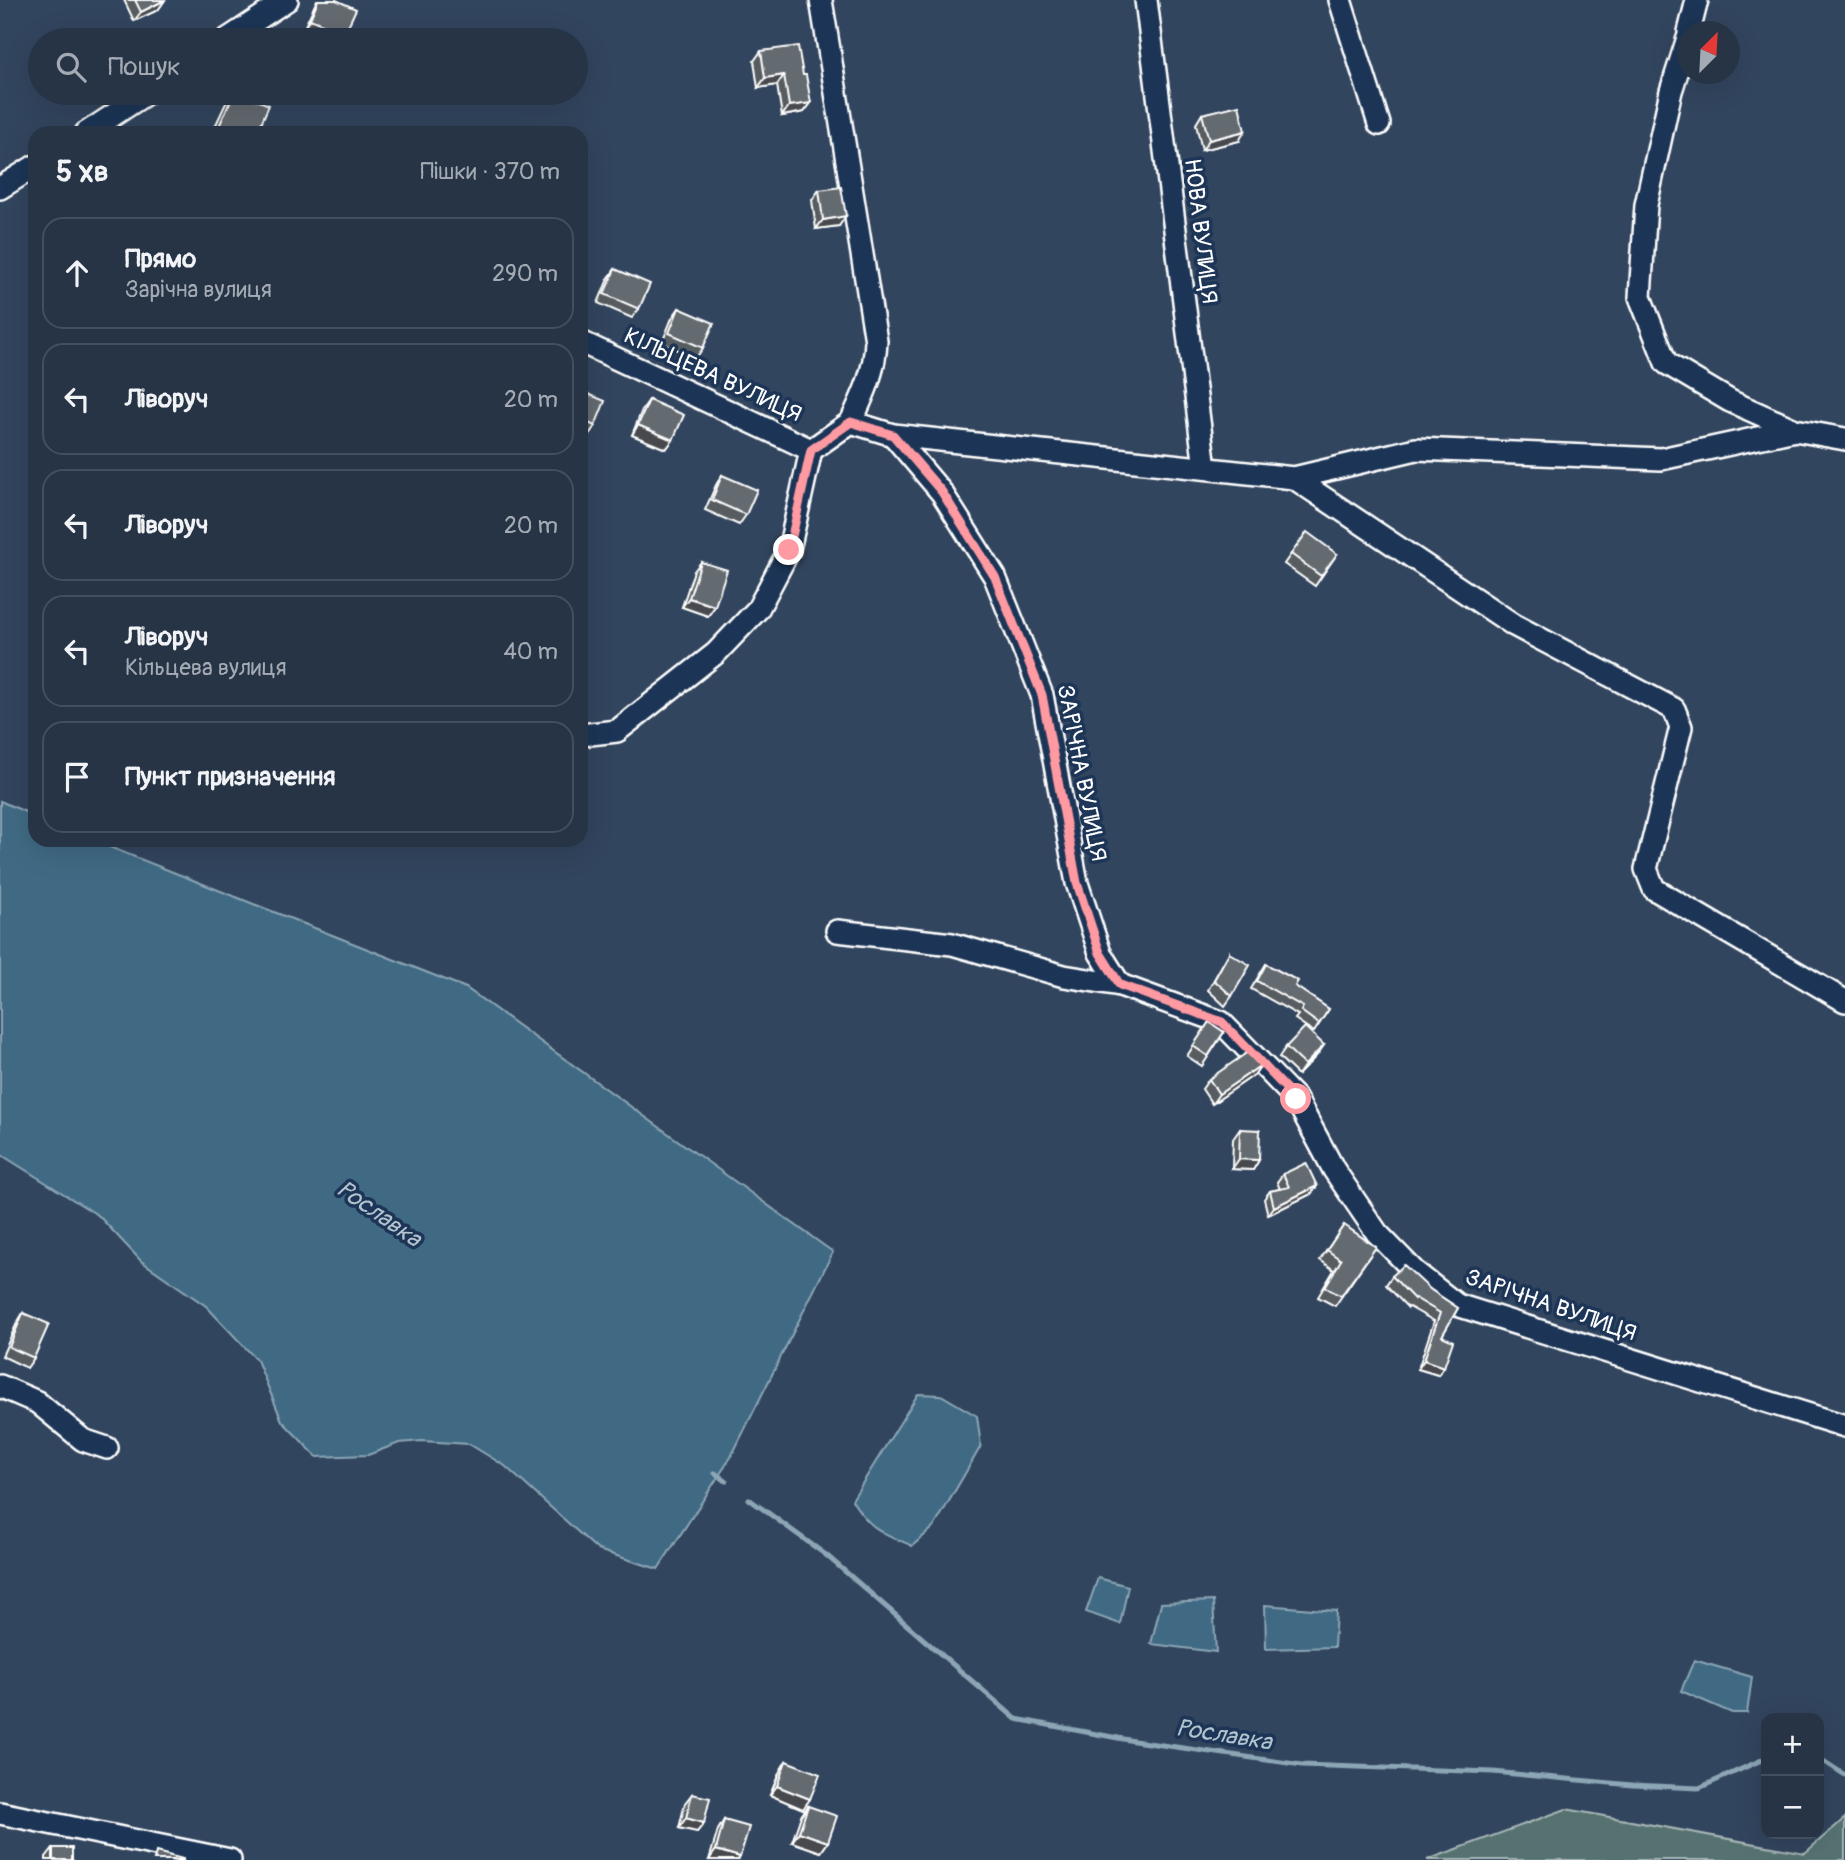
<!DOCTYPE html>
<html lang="uk">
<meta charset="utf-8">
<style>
:root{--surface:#263446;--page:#323f51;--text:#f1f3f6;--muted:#a4aab3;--line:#424f5f}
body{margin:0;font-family:Pangolin,sans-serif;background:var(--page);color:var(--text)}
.controls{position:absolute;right:21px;bottom:21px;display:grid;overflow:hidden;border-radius:14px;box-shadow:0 7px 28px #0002}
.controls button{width:63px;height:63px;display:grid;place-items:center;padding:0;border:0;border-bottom:2px solid var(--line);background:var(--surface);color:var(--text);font:35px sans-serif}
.compass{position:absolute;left:1677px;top:21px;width:63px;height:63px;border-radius:50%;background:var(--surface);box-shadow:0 7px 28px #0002;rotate:24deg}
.stop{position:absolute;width:21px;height:21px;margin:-16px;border:5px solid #ff9aa2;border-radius:50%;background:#fff}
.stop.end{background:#ff9aa2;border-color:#fff;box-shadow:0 2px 7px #0008}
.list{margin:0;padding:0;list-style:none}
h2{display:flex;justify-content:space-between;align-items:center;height:91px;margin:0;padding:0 28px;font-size:30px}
h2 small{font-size:23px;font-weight:400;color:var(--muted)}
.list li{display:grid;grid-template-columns:46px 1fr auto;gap:21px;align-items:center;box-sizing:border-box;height:112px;margin:0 14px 14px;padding:0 14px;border:2px solid var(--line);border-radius:21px}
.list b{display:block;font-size:26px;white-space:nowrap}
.list p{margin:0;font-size:23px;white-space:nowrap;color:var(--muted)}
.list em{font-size:23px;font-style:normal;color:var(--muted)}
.icon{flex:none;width:38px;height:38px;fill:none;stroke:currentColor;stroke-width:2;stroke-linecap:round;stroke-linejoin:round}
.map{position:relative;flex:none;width:1845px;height:1860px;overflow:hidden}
.search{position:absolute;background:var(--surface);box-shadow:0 7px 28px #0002;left:28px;top:28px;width:560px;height:77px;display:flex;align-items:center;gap:18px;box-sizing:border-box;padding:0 24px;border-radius:38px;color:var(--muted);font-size:26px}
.panel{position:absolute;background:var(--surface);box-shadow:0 7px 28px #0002;left:28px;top:126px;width:560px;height:721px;border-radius:21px}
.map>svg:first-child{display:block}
</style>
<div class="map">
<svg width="1845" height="1860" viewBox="0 0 1845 1860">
<rect width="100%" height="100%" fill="#32455e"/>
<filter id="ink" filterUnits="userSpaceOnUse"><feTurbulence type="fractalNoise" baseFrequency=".0143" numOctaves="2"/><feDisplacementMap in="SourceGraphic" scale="14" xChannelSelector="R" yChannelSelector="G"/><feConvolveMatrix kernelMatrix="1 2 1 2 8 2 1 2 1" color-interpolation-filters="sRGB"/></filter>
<g filter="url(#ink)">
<path fill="#547271" stroke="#aab8b8" stroke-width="2" d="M1566 1809 1805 1853 1845 1818V1860H1427Z"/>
<g fill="#3f6b84" stroke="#8ca6b5" stroke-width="2">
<path d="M0 801 35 816V840H92L466 988 833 1252 731 1457 658 1569 598 1550 505 1466 469 1444 422 1441 399 1443 368 1455 317 1457 282 1421 257 1360 206 1306 141 1261 99 1216 0 1154Z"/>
<path d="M918 1394 941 1395 977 1416 981 1446 934 1527 912 1546C882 1532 870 1530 852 1500Z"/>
<path d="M1098 1578 1128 1586 1120 1624 1086 1612Z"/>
<path d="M1213 1601 1216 1652 1151 1644 1161 1603Z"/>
<path d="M1265 1605 1336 1611 1334 1647 1266 1649Z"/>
<path d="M1694 1660 1752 1677 1747 1713H1732L1681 1691Z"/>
</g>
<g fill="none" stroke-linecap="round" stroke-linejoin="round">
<g stroke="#8ca6b5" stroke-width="5">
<path d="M715 1473 726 1481"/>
<path d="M749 1499 826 1555 1016 1719 1134 1741 1302 1765 1493 1772 1632 1785 1699 1788 1766 1758"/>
<path d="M1819 1758 1845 1775"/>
</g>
<g stroke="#fff" stroke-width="26">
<g id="street">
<path d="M821 0 876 341C875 371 864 394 851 422"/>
<path d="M1146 0 1205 468"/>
<path d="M1340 0 1379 124"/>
<path d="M1689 32 1697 0"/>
<path d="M1688 38 1671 91 1646 205 1640 297 1666 363 1730 401 1795 430"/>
<path d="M226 40 287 0"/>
<path d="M86 133 147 93"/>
<path d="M0 188 35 166"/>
<path d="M581 342 811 450"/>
<path d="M893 435 942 493 995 577 1042 695 1077 883 1100 953 1120 985"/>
<path d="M811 450 851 422 893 435 1294 478 1416 449 1661 459 1795 430 1845 439"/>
<path d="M1294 478 1514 625 1674 709 1681 727 1646 869 1654 889 1845 1001"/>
<path d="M581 735 617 731 716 653 758 609 789 550 811 450"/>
<path d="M837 931 952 944 1064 976 1120 985 1221 1022 1296 1099 1334 1170 1377 1233 1415 1272 1457 1305 1845 1426"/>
<path d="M0 1386 37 1402 83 1440 107 1448"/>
<path d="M0 1813 230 1860"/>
</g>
</g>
<use href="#street" stroke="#1d3557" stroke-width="21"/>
</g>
<g fill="#565b5f" stroke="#fff" stroke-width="2">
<path d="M124 0H165L158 10 134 21Z"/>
<path d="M317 0H336L340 40H332L304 28Z"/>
<path d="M761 51 803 75 811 103 804 112 782 116 777 85 758 88 754 61Z"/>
<path d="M233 93H240L257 133H212L225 105Z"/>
<path d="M1202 114 1239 141 1202 150 1196 124Z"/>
<path d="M819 190 839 226 816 229 812 200Z"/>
<path d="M615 269 639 309 632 318 598 303 608 279Z"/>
<path d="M679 308 703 348 696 358 662 343 672 318Z"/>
<path d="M581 391 595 426 588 436 581 433Z"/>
<path d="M649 400 673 440 666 449 632 435 642 410Z"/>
<path d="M722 475 746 515 739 525 705 510 716 485Z"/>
<path d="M1291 554H1337L1315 586 1284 564Z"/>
<path d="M701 562 715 606 708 616 682 607 694 571Z"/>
<path d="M1229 953 1232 996 1225 1006 1208 990Z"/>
<path d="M1266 964 1295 986 1329 1009 1314 1032 1295 1019 1298 1015 1251 989Z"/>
<path d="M1209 1022 1224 1032 1202 1066 1187 1056Z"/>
<path d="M1324 1045 1317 1055 1298 1075 1279 1057 1286 1047Z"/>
<path d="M1261 1065 1254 1075 1212 1104 1202 1089 1209 1079Z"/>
<path d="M1240 1129 1259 1160 1253 1170 1232 1169 1233 1139Z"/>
<path d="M1283 1174 1317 1186 1311 1194 1268 1215 1264 1199 1270 1191 1280 1189 1277 1182Z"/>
<path d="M1344 1225 1376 1247 1335 1306 1318 1297 1334 1270 1320 1260Z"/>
<path d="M1392 1276 1431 1290 1458 1308 1442 1336 1444 1367 1438 1375 1418 1369 1434 1321 1409 1307 1408 1308 1386 1285Z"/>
<path d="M23 1313 34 1358 27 1368 2 1356 17 1323Z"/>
<path d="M786 1761 803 1809 770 1795 780 1771Z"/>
<path d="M692 1794 704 1823 697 1832 679 1828 685 1803Z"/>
<path d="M808 1806 828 1842 821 1852 792 1842 801 1816Z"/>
<path d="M724 1820 740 1857 738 1860H709L718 1830Z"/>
<path d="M53 1848 72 1860H46V1857Z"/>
</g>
<g fill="#464a4e" stroke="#fff" stroke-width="2">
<path d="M165 0 158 10 134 21 141 12Z"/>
<path d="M310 19 345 33 340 40H332L304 28Z"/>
<path d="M784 75 777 85 758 88 765 78Z"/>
<path d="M811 103 804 112 782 116 789 106Z"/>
<path d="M1245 131 1239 141 1202 150 1209 140Z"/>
<path d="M846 216 839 226 816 229 823 220Z"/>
<path d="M638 425 673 440 666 449 632 435Z"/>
<path d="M689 598 715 606 708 616 682 607Z"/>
<path d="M1324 1045 1317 1055 1298 1075 1305 1065Z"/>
<path d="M1261 1065 1254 1075 1212 1104 1219 1094Z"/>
<path d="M1239 1159 1259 1160 1253 1170 1232 1169Z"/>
<path d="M1317 1186 1311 1194 1268 1215 1274 1207Z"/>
<path d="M1424 1360 1444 1367 1438 1375 1418 1369Z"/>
<path d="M777 1786 810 1799 803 1809 770 1795Z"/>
<path d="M686 1818 704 1823 697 1832 679 1828Z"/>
<path d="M799 1832 828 1842 821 1852 792 1842Z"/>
<path d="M716 1850 740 1857 738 1860H709Z"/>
</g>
<g fill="#646a6f" stroke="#fff" stroke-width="2">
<path d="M135 0H165L141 12Z"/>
<path d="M318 0H336L356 9 345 33 310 19Z"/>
<path d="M798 46 803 75H806L811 103 789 106 784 75 765 78 761 51Z"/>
<path d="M234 93H240L269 105 257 133H216Z"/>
<path d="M1239 105 1245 131 1209 140 1202 114Z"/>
<path d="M841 187 846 216 823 220 819 190Z"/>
<path d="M615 269 650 284 639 309 604 294Z"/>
<path d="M679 308 714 323 703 348 669 333Z"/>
<path d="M581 391 605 401 595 426 581 420Z"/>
<path d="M649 400 684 415 673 440 638 425Z"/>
<path d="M722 475 757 490 746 515 712 500Z"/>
<path d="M1307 532 1337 554 1321 576 1291 554Z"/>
<path d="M701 562 727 570 715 606 689 598Z"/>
<path d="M1229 953 1250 965 1232 996 1214 980Z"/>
<path d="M1266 964 1298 981 1295 986 1329 1009 1319 1024 1301 1011 1303 1007 1257 981Z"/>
<path d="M1209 1022 1224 1032 1208 1056 1193 1046Z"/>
<path d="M1305 1027 1324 1045 1305 1065 1286 1047Z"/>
<path d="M1248 1052 1261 1065 1219 1094 1209 1079Z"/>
<path d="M1240 1129 1260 1130 1259 1160 1239 1159Z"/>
<path d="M1306 1163 1317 1186 1274 1207 1270 1191 1289 1187 1283 1174Z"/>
<path d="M1344 1225 1376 1247 1341 1296 1325 1287 1341 1260 1327 1250Z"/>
<path d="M1404 1265 1431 1290 1458 1308 1442 1336 1453 1341 1444 1367 1424 1360 1440 1313 1415 1298 1414 1299 1392 1276Z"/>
<path d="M23 1313 49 1324 34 1358 9 1347Z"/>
<path d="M786 1761 820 1774 810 1799 777 1786Z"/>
<path d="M692 1794 710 1798 704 1823 686 1818Z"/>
<path d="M808 1806 837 1816 828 1842 799 1832Z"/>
<path d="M724 1820 749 1827 740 1857 716 1850Z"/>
<rect x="53" y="1848" width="19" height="12"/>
<path d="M156 1852 183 1859V1860H154Z"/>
</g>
</g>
<g fill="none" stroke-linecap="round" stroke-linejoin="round" filter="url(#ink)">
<path stroke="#ff9aa2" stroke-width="9" d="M789 550 811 450 851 422 893 435 942 492 995 577 1042 695 1077 883 1100 953 1120 985 1222 1022 1296 1099"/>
</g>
<g text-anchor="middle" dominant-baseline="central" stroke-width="7" stroke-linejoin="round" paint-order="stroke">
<g font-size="23" fill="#fff" stroke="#1d3557">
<text transform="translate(1201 231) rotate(83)">НОВА ВУЛИЦЯ</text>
<text transform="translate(713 375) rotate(25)">КІЛЬЦЕВА ВУЛИЦЯ</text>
<text transform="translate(1082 773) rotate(79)">ЗАРІЧНА ВУЛИЦЯ</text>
<text transform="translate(1551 1305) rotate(19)">ЗАРІЧНА ВУЛИЦЯ</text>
</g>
<g font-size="24" font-style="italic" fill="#b2c4ce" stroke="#1d3557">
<text transform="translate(379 1214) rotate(35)">Рославка</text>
<text transform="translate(1224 1735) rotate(9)">Рославка</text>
</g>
</g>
</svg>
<div class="controls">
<button>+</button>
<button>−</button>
</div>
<svg class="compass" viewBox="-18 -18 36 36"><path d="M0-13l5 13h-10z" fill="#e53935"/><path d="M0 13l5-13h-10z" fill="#a4aab3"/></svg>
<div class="stop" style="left:1296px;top:1099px"></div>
<div class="stop end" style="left:789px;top:550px"></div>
<div class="search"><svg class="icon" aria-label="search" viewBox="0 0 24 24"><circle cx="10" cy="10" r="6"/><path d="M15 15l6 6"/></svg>Пошук</div>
<section class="panel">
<h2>5 хв<small>Пішки · 370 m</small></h2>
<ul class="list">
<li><svg class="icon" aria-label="ahead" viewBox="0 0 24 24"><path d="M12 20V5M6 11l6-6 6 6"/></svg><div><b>Прямо</b><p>Зарічна вулиця</p></div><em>290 m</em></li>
<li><svg class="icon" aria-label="left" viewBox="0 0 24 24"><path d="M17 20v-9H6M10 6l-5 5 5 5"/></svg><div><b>Ліворуч</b></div><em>20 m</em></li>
<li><svg class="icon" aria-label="left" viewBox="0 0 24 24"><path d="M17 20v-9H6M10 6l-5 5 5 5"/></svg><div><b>Ліворуч</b></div><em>20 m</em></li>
<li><svg class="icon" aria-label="left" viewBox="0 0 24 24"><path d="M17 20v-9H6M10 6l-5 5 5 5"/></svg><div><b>Ліворуч</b><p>Кільцева вулиця</p></div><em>40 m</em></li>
<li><svg class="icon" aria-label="arrive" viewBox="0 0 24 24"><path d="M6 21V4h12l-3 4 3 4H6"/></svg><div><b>Пункт призначення</b></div></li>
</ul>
</section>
</div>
